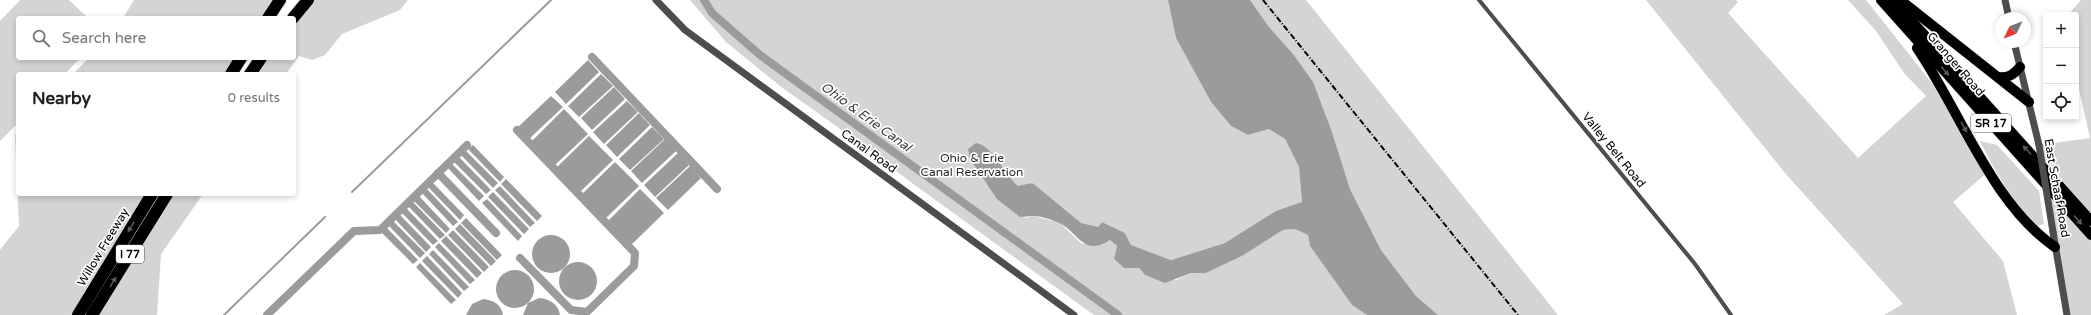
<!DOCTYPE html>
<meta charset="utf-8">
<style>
:root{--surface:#fff;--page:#f6f6f6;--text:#202124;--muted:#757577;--line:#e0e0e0}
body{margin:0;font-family:"Varela Round",sans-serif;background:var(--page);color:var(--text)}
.controls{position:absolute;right:12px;top:12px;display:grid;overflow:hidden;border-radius:4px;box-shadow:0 2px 6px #0003}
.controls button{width:36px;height:36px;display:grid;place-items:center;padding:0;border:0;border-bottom:1px solid var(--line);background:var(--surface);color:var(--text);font:20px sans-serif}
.compass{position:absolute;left:1995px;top:12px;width:36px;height:36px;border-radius:50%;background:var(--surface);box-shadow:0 2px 6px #0003;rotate:227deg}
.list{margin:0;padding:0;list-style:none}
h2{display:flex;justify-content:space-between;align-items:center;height:52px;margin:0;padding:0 16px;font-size:17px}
h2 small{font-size:13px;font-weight:400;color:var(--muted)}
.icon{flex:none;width:22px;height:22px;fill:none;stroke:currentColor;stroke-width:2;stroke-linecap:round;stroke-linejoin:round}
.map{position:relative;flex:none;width:2091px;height:315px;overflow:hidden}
.search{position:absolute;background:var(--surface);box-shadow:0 2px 6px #0003;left:16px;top:16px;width:280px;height:44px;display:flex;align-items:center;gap:10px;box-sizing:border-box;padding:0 14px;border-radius:4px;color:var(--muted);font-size:15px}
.panel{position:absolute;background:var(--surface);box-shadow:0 2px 6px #0003;left:16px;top:72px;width:280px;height:124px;border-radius:4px}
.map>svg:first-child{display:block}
</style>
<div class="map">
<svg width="2091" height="315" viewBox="0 0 2091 315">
<rect width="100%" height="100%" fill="#fff"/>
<g fill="#d4d4d4">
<path d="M20 0H69L88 18H18V58H80L65 74H18V123L0 141V21Z"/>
<path d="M134 0H280L268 18H123Z"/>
<path d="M301 0H408L400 10 342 34 325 55 312 60 299 56 286 74H250L261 58H294V18Z"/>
<path d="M690 0H1168L1176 38 1211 102 1231 126 1248 135 1269 129 1285 139 1299 167 1302 202 1225 243 1171 260 1131 245 1125 233 1102 222 1098 228 1081 223 1032 183 1021 186 1008 206 1018 215 1026 218 1032 216 1059 222 1082 244 1110 240 1117 246 1114 259 1124 268H1139L1145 275 1176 280 1191 273H1206L1242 256 1283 230 1295 229 1308 235 1310 246 1352 305 1367 315H1094L912 183 860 143 780 86 726 42Z"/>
<path d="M1250 0H1306L1558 315H1438L1416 296 1381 250 1350 189 1332 132 1269 27Z"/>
<path d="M1646 0H1736L1738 2 1728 13 1858 158 1926 96 1904 73 1876 31 1848 0H1866L1935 87 1989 171 1953 202 2003 261 2017 315H1884L1903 304 1785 173Z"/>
<path d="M2081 0H2091V221L2043 168 2039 145 2090 138 2076 76V15H2068Z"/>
<path d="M89 58H241L231 74H73Z"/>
<path d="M18 132V194H152L78 315H0V250L19 226 15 135Z"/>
<path d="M1980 141 1997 145 2039 191 2044 224 2038 226C2013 204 1995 171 1980 141Z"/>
<path d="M2045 184 2091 235V315H2067Z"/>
<path d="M167 194H203L161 254 157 315H92Z"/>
</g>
<g fill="#9b9b9b">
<path d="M1168 0H1250L1269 27 1293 54 1313 82 1332 132 1350 189 1381 250 1416 296 1438 315H1367L1352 305 1310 246 1308 235 1295 229 1283 230 1242 256 1206 273H1191L1165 283 1145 275 1139 268H1124L1114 259 1117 246 1110 240C1082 258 1078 230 1057 222 1050 219 1040 216 1032 216 1028 216 1025 217 1020 217L997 199 970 159 968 149 976 143C992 145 1005 175 1018 186L1032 183 1035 185 1081 223 1098 227 1102 222 1125 233 1131 245 1171 260 1225 243 1276 211 1302 202 1299 167 1285 139 1269 129 1248 135 1231 126 1211 102 1176 38Z"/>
<path d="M588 60 599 72 566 104 555 92Z"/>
<path d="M601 74 613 86 579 117 568 106Z"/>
<path d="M614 87 625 99 592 130 581 118Z"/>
<path d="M551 96 563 107 529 139 518 127Z"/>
<path d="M627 101 638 112 604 144 593 132Z"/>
<path d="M564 109 588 134 555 165 532 141Z"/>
<path d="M639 113 650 125 617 157 606 145Z"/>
<path d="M652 127 664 139 630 170 619 159Z"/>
<path d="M589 136 613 160 580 192 557 167Z"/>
<path d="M665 139 676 151 642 183 631 171Z"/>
<path d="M473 145 504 177 500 182 468 149Z"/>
<path d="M466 151 498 183 493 188 461 155Z"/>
<path d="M678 153 689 165 655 197 644 185Z"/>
<path d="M459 157 491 190 486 194 454 162Z"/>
<path d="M615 162 639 186 606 218 582 194Z"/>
<path d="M452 164 484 196 479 201 448 168Z"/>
<path d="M690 166 701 178 668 210 656 198Z"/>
<path d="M506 179 542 216 537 221 501 184Z"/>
<path d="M433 183 464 215 460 220 428 187Z"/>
<path d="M500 186 535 223 530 227 495 190Z"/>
<path d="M427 189 458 222 453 226 422 193Z"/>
<path d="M640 189 664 213 631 245 608 221Z"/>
<path d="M493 192 529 229 524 234 488 197Z"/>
<path d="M419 196 450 229 446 233 414 201Z"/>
<path d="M487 199 522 236 518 241 482 203Z"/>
<path d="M413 202 445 235 440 239 408 206Z"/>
<path d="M406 208 438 241 433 245 402 213Z"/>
<path d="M400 215 431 247 426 252 395 219Z"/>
<path d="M466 218 502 255 497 260 461 223Z"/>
<path d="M393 221 425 253 420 258 388 225Z"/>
<path d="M460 224 496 261 491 266 455 229Z"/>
<path d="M386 227 418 260 413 264 381 232Z"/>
<path d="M453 230 489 267 484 272 448 235Z"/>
<circle cx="551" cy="254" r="19"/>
<path d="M446 236 482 273 477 278 441 241Z"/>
<path d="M439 243 475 280 470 284 435 247Z"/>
<path d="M433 250 469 287 464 291 429 254Z"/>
<path d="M427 256 462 293 458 298 422 261Z"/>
<circle cx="578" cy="281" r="19"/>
<path d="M420 263 456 300 451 304 416 267Z"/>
<circle cx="515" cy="289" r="19"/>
<path d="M539 298C550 299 558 304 560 315H523L528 303Z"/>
<path d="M483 299C493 300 501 304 503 315H466L472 304Z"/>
</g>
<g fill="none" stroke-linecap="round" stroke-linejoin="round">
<g stroke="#9b9b9b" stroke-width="2">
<path d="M352 192 551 0"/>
<path d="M224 315 325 217"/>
</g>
<g stroke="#9b9b9b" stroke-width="8">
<path d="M704 0 712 13 760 55 1118 315"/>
<path d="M592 57 717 189"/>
<path d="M517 130 635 253 634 266 587 312 571 310 520 258"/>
<path d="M438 173 496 233"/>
<path d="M267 315 354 231 380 230 467 145"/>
</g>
<g stroke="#dbdbdb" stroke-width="11">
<g id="primary">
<path d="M1881 0 2091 235"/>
<path d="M1893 0 2091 221"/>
<path d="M1904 3 2029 102"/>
<path d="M1917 48C1960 111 1992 204 2055 247"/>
<path d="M1998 77C2009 78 2013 75 2020 67"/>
</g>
</g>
<g stroke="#dbdbdb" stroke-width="13">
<g id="motorway">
<path d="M268 18 280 0"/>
<path d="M293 18 308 0"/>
<path d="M231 74 241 58"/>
<path d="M250 74 261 58"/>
<path d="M78 315 152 194"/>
<path d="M92 315 167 194"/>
</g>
</g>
<path stroke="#4d4d4d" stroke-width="4" d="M1479 0 1695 264 1731 315"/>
<g stroke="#4d4d4d" stroke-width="7">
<path d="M656 0 685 30 1074 315"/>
<path d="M2005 0 2009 18"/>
<path d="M2014 42 2039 145"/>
<path d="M2053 232 2067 315"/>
</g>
<use href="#primary" stroke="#000" stroke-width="10"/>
<use href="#motorway" stroke="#000" stroke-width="12"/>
<path stroke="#000" stroke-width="2" stroke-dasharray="6 2 1 2" stroke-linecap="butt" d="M1263 0 1518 315"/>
<path stroke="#4d4d4d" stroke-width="7" d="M2039 145 2053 232"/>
</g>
<defs><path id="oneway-solid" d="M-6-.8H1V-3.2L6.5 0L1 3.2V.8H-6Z"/></defs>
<g fill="#595959">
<use href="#oneway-solid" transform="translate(1945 71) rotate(49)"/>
<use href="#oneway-solid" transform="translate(1964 127) rotate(60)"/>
<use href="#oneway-solid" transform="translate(2027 150) rotate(-132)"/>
<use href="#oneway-solid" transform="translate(2078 220) rotate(48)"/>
<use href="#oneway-solid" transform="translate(131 227) rotate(121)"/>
<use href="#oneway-solid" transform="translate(113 282) rotate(-58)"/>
</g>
<g text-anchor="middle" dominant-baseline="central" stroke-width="3.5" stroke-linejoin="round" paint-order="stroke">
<g fill="#fff" stroke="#4c4c4c" stroke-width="1">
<rect x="1971" y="114" width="40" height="18" rx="3"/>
<rect x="116" y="245" width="28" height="18" rx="3"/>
</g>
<g font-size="11" font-weight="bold" fill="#000">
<text x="1991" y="123">SR 17</text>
<text x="130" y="254">I 77</text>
</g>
<g font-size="12" fill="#000" stroke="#fff">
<text transform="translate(1956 64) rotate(49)">Granger Road</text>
<text transform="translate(1614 150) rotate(51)">Valley Belt Road</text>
<text transform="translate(869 151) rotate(36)">Canal Road</text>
<text transform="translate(2057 188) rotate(80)">East Schaaf Road</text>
<text transform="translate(103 247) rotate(-59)">Willow Freeway</text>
</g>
<g font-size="12" fill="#2b2b2b" stroke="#fff">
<text x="972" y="158">Ohio &amp; Erie<tspan x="972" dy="14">Canal Reservation</tspan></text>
</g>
<g font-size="13" font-style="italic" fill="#3c3c3c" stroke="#fff">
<text transform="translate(866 117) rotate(36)">Ohio &amp; Erie Canal</text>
</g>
</g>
</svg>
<div class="controls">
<button>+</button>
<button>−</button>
<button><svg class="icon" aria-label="locate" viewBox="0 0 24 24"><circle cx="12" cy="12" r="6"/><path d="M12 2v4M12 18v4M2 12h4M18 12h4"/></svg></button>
</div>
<svg class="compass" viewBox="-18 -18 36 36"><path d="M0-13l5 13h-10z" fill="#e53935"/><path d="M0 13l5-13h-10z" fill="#757577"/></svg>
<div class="search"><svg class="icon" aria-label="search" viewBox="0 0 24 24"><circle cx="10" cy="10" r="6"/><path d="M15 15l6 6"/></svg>Search here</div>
<section class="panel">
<h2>Nearby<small>0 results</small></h2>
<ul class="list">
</ul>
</section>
</div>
